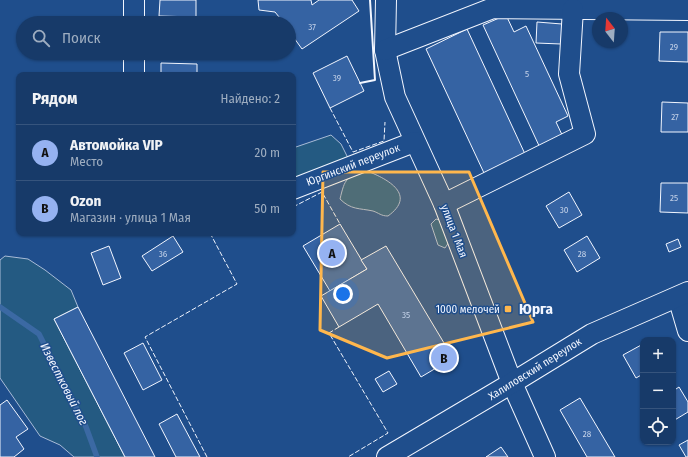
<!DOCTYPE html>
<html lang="ru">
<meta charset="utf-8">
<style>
:root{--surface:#173a69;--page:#244571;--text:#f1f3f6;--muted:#9eadc0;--line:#36547d;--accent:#95b2f1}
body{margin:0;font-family:"Fira Sans Condensed",sans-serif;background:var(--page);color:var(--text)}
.controls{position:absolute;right:12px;bottom:12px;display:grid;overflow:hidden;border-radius:8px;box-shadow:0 1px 3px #0004}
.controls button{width:36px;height:36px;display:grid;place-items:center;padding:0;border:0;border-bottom:1px solid var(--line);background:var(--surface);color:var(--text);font:20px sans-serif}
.compass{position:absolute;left:592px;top:12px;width:36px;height:36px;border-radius:50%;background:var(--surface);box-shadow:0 1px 3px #0004;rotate:343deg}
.you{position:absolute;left:343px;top:294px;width:14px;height:14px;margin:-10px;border:3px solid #fff;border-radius:50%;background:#1a73e8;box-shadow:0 0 0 6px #1a73e833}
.badge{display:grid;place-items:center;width:26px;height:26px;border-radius:50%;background:var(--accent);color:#111;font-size:13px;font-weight:700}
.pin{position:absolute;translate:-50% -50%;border:2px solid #fff;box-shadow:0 1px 4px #0006}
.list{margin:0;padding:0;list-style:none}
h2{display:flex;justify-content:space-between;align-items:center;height:52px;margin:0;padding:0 16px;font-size:17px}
h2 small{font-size:13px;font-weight:400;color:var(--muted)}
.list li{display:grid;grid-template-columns:26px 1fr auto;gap:12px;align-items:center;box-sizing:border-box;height:56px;padding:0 16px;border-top:1px solid var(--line)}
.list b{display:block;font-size:15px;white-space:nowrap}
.list p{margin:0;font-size:13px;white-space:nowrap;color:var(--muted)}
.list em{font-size:13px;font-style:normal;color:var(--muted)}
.icon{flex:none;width:22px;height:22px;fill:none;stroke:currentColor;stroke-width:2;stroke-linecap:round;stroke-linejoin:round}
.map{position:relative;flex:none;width:688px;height:457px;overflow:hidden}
.search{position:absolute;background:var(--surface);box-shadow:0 1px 3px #0004;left:16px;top:16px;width:280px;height:44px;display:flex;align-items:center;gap:10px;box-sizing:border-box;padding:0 14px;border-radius:22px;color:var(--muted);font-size:15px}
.panel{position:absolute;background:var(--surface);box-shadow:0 1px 3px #0004;left:16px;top:72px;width:280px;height:164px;border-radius:8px}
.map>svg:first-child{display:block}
</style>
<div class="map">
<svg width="688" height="457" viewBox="0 0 688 457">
<rect width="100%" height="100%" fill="#1f4e8c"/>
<g fill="#245a82" stroke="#a8bbd7">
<path d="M331 135 341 144 348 158 293 180V148Z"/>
<path d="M367 171C388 179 417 195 388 216 381 216 379 213 373 211 359 208 351 210 340 199 345 178 346 177 367 171Z"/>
<path d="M436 219 443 221 449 242 445 248 438 245 431 224Z"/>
<path d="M5 256 28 259 45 270 71 290 78 307 54 319 125 457H74L60 445 40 436 0 378V260Z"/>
</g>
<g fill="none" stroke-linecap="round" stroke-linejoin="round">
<path stroke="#3b69a3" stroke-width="5.5" d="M0 307 39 334 86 427 97 457"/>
</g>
<g fill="#3563a3" stroke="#f2f6ff">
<path d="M160 0H196V17L159 16Z"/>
<path d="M258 0H311L312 5 319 0H352L359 11 302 49 289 31V23H284L275 12 259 10Z"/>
<path d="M506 15 514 32 526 26 568 116 556 122 564 139 541 150 483 25Z"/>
<path d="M537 22 562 24 561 44 536 43Z"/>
<path d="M467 29 525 154 484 173 426 49Z"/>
<path d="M660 32H688V62L659 61Z"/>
<path d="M91 53H117V57L91 58Z"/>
<path d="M347 56 364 91 330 108 313 73Z"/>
<path d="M161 63 197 64V75H161Z"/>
<path d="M662 102 688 103V132H661Z"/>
<path d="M661 183H688V213L660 212Z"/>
<path d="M569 192 582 215 559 228 546 206Z"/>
<path d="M340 224 367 269 330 291 303 246Z"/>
<path d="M173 236 183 252 152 271 142 256Z"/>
<path d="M587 236 600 258 577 272 564 250Z"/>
<path d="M678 239 681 247 669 252 666 244Z"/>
<path d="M109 246 121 278 103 285 91 253Z"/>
<path d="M386 246 453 358 421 377 378 304 339 327 321 296 367 269 361 260Z"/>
<path d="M78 307 155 457H125L54 319Z"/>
<path d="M143 343 162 380 143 390 124 353Z"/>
<path d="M643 344V374L636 378 623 355Z"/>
<path d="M389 371 397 384 383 392 375 379Z"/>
<path d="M679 387 688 402V412L673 421V391Z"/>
<path d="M580 398 615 457H587L560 410Z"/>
<path d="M7 400 28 429 16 437 24 449 14 457H0V405Z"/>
<path d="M177 414 200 457H176L159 424Z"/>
<path d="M688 440V457H686L679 445Z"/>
<path d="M501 447 508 457H486Z"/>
</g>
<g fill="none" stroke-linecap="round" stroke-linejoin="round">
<g stroke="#f2f6ff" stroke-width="22">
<g id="minor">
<path d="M386 0 385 50 395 97 444 204 512 383 545 457"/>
<path d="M134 23V0"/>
<path d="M385 50 493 8 688 10"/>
<path d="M134 75V53"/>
<path d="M293 189 414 142"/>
<path d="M444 204 585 134 569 74 573 9"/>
<path d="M678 297 688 331"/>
<path d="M387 457 512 383 592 334 688 292"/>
</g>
</g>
<use href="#minor" stroke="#1f4e8c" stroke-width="20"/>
<g stroke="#f2f6ff" stroke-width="1" stroke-dasharray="5 2" stroke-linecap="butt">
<path d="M330 108 353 152 384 141 385 122"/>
<path d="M293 207 322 192 340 224"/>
<path d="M339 327 329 333 388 433 348 457"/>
<path d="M207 457 145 337 237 284 210 233"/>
</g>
<path stroke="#f2f6ff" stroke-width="2" d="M360 83 375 80 370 0"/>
</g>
<path fill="#ffb74d" fill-opacity="0.2" stroke="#ffb74d" stroke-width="3" stroke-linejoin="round" d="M323 172H469L533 322 387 358 320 330Z"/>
<rect fill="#ffb74d" stroke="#1f4e8c" stroke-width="1.5" x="504" y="305" width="8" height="8" rx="2"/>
<g text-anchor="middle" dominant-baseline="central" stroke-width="3" stroke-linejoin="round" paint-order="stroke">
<g font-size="9" fill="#c3d1e8">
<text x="312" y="27">37</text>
<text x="674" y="47">29</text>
<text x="527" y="74">5</text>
<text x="337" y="78">39</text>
<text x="675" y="117">27</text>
<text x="674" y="198">25</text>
<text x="564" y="210">30</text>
<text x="163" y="254">36</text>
<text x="582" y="254">28</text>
<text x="406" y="315">35</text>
<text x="587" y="434">28</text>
</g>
<g font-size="11" fill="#f2f6ff" stroke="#1f4e8c">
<text transform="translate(353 165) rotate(-21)">Юргинский переулок</text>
<text transform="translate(454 231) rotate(69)">улица 1 Мая</text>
<text transform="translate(535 369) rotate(-32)">Халиловский переулок</text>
</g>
<g font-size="11" fill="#f2f6ff" stroke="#1f4e8c" text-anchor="end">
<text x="500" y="309">1000 мелочей</text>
</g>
<g font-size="12" font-style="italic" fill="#f2f6ff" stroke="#1f4e8c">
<text transform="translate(64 384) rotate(63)">Известковый лог</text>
</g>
<g font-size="15" font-weight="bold" fill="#f2f6ff" stroke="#1f4e8c">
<text x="536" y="309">Юрга</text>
</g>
</g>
</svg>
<div class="controls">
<button>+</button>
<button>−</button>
<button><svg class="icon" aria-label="locate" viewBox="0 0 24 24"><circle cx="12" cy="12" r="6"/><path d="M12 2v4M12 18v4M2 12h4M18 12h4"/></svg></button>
</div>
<svg class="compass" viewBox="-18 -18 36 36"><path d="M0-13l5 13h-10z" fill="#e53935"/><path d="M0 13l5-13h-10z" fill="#9eadc0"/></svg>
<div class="you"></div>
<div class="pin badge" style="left:332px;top:253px">A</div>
<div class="pin badge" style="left:444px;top:358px">B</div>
<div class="search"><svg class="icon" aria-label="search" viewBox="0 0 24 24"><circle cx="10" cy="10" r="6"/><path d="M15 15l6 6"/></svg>Поиск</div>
<section class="panel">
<h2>Рядом<small>Найдено: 2</small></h2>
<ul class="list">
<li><span class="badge">A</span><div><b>Автомойка VIP</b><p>Место</p></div><em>20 m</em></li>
<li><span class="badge">B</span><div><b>Ozon</b><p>Магазин · улица 1 Мая</p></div><em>50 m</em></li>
</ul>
</section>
</div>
